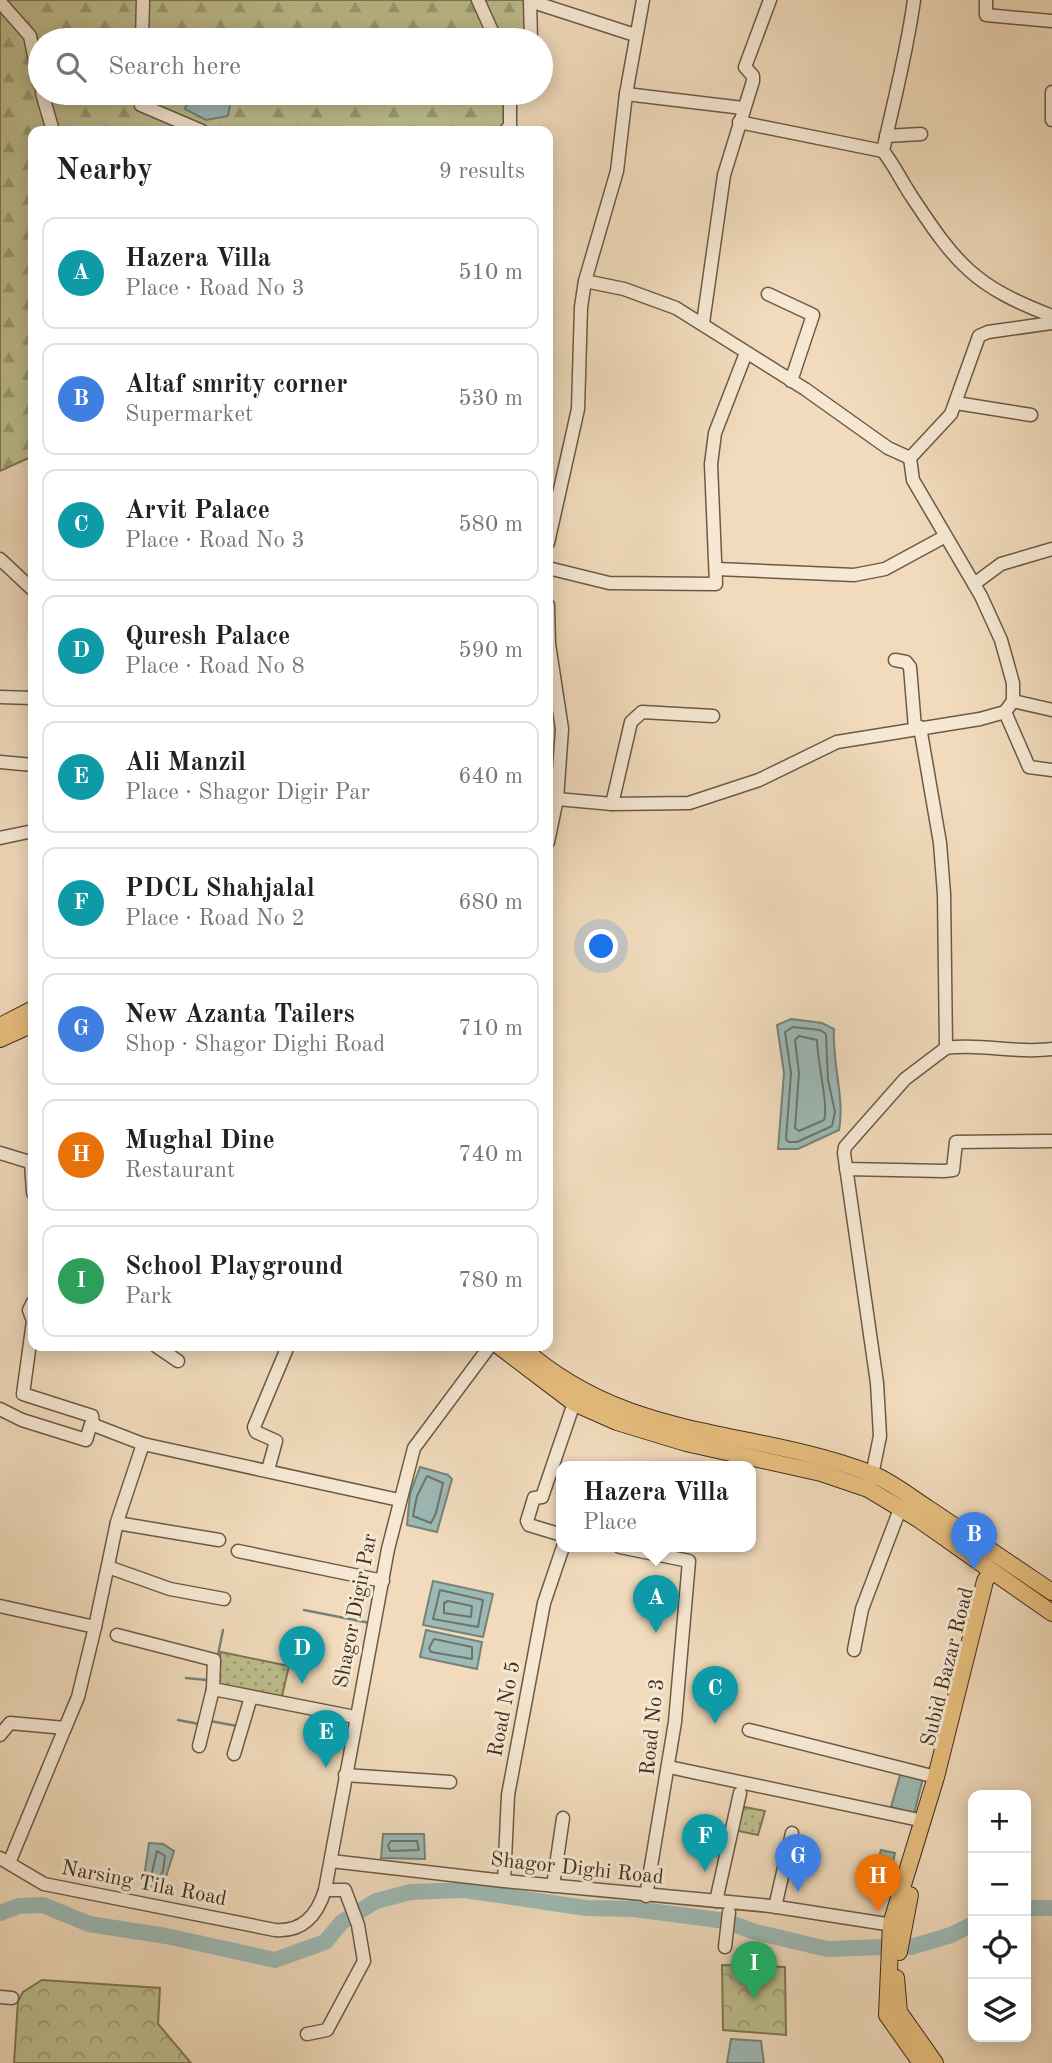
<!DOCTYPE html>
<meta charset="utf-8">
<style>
:root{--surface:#fff;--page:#f6f6f6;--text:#222;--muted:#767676;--line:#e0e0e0;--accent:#0b8043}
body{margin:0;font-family:"Old Standard TT",serif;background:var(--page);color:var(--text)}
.controls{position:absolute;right:21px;bottom:21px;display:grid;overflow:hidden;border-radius:14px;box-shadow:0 4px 18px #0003}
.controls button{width:63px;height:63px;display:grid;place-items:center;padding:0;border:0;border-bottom:2px solid var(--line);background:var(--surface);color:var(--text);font:35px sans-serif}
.you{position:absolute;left:602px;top:947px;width:24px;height:24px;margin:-18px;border:5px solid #fff;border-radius:50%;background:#1a73e8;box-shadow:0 0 0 10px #1a73e833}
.badge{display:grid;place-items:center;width:46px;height:46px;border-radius:50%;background:var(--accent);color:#fff;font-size:23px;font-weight:700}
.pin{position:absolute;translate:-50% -58px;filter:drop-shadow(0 2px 4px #0008)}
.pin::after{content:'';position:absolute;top:37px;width:24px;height:21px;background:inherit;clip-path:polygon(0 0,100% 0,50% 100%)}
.popup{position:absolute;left:556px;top:1461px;width:200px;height:91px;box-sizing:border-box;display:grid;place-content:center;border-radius:14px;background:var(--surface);filter:drop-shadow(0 2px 5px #0005);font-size:23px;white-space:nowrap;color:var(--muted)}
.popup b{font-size:26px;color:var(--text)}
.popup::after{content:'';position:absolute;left:50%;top:100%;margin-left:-14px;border:14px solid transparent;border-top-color:var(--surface)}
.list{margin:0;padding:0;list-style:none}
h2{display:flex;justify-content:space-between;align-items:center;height:91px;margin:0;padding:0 28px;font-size:30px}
h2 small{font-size:23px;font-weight:400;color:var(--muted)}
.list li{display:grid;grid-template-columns:46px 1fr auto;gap:21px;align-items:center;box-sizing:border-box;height:112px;margin:0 14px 14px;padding:0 14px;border:2px solid var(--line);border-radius:14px}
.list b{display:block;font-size:26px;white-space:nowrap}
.list p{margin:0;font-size:23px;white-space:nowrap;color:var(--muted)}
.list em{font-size:23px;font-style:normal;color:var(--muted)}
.icon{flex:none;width:38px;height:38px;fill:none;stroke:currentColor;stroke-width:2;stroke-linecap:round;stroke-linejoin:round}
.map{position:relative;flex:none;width:1052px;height:2063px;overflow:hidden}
.search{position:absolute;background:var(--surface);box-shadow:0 4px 18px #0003;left:28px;top:28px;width:525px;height:77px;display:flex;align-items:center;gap:18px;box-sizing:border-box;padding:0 24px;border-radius:38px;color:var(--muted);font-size:26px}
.panel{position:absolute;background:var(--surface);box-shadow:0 4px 18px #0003;left:28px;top:126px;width:525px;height:1225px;border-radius:14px}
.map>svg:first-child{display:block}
</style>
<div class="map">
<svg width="1052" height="2063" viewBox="0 0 1052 2063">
<defs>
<pattern id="grass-dots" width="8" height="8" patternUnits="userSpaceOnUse" patternTransform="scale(1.75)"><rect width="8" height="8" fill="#bebe8d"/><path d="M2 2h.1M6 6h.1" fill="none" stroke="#9c9b73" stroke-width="1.8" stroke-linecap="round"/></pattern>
<pattern id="forest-firs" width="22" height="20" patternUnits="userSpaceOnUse" patternTransform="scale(1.75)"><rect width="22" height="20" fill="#bebe8d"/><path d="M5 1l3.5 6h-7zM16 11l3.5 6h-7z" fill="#9c9b73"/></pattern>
<pattern id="park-crowns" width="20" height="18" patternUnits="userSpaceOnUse" patternTransform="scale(1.75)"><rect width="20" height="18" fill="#bebe8d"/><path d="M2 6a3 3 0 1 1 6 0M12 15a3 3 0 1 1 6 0" fill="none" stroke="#9c9b73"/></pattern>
</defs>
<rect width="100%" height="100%" fill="#f1dbbc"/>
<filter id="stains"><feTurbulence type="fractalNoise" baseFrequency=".00286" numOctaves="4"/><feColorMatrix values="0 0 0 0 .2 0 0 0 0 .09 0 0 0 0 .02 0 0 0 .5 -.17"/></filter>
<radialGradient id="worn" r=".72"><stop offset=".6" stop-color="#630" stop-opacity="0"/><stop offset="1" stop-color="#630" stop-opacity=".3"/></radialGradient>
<g fill="url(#grass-dots)" stroke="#7e7756" stroke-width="2">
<path d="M221 1652 289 1666 281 1700 223 1689 215 1678Z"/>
<path d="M739 1806 765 1811 758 1835 734 1830Z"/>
</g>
<path fill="url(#forest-firs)" stroke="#7e7756" stroke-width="2" d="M0 0H538L530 40H40V93H519L511 131H33V456L0 471Z"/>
<g fill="url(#park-crowns)" stroke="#7e7756" stroke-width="2">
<path d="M722 1965 785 1967 786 2035 723 2030Z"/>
<path d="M42 1980 160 1988 158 2024 191 2063H14L18 2001 23 1992Z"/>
</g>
<g fill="#9cbab6" stroke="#768379" stroke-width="2">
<path d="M190 93H232L228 116 206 120 185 109Z"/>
<path d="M791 1019 822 1023 834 1029C832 1064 845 1098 839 1130L798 1149H778L784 1073 777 1025Z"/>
<path d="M420 1467 448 1475 452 1479 437 1532 407 1525 410 1494Z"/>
<path d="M433 1581 493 1594 483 1637 423 1625Z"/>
<path d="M426 1630 482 1642 477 1669 420 1657Z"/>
<path d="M901 1772 923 1778 914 1814 891 1807Z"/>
<path d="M383 1834H424L425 1859 381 1858Z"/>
<path d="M149 1843 163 1844 174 1851 161 1893 142 1891Z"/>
<path d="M881 1850 895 1853 885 1898 868 1893Z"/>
<path d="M731 2039 761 2041 764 2063H727Z"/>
</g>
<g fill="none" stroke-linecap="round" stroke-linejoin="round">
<g stroke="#6d756a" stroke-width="2">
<path d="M793 1027 820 1030 826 1034 828 1080 835 1112 832 1126 797 1142H789L786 1139 791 1073 785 1032Z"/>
<path d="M799 1036 817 1040C817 1060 829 1107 824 1120L799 1131 795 1128 799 1073 795 1040Z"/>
<path d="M427 1476 443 1483 436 1513 431 1523 413 1516 417 1496Z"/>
<path d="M440 1590 483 1600 478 1627 433 1619Z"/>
<path d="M448 1601 472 1606 471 1617 444 1613V1603Z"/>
<path d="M434 1639 472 1647V1659L431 1652 429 1648Z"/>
<path d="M391 1841H417L419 1850 390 1851 388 1845Z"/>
<path d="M157 1851 165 1856 163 1871 155 1885 150 1881Z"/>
</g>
<g stroke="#768379" stroke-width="2.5">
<path d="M304 1610 370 1623"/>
<path d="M218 1655 223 1630"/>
<path d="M186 1678 207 1680"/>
<path d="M178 1720 199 1724"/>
<path d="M210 1721 237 1726"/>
</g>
<g stroke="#9cbab6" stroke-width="16">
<path d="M1026 1908H1052"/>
<path d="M0 1913 19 1906 43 1905 89 1924 166 1936 275 1960 325 1942 342 1922 376 1901 411 1892 464 1890 586 1908 634 1909 726 1921 752 1931 827 1949 883 1947"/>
<path d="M911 1947 951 1935 973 1924"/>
</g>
<g stroke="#6b5b46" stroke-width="15">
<g id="minor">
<path d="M478 0 496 40"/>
<path d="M914 0C907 52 894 100 883 151 894 165 902 182 912 197 957 265 974 286 1052 316"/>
<path d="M986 0V15L1052 21"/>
<path d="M0 2 30 36 40 85"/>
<path d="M142 40 143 0"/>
<path d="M531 40 530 1 635 35"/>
<path d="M1052 92V120"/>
<path d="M42 93 53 131"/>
<path d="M142 93 141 105 202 131"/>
<path d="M626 94 743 108"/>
<path d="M739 122 883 151"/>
<path d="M505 131 510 126V93"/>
<path d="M886 136 921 134"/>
<path d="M585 281 624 289 676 308 805 389 888 448 910 458"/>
<path d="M768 294 813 315 791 381"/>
<path d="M703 323 724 175 753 81V76L745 67 770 0"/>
<path d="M956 403 1031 415"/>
<path d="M548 543 578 409 581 307 585 281 617 171 626 94 643 0"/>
<path d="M0 559 33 590"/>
<path d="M548 568 609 583 716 584 711 464 715 433 746 353"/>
<path d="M717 569 854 575 885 569 944 537"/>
<path d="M974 584 1001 564 1052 549"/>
<path d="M548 605 549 644 562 729 557 799 548 842"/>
<path d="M895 660 906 662 910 667 915 728"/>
<path d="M0 697 33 698"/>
<path d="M1013 701 1052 710"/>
<path d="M1005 712 1029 767 1052 770"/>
<path d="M0 762 33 765"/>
<path d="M557 799 612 804 689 803 759 780 837 742 980 719 1005 712 1013 701V683L1001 640 981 596 913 480 910 458 951 414 979 336 988 332 1052 323"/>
<path d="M612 804 631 722 642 712 713 716"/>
<path d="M0 838 33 831"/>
<path d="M946 1048C983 1043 1015 1054 1052 1049"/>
<path d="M0 1153 33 1163"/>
<path d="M31 1162 33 1193"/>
<path d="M846 1169 944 1171 953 1170 956 1142 1052 1141"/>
<path d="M33 1302 29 1310 33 1321 23 1394 92 1416 93 1424"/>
<path d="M156 1346 178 1361"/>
<path d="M0 1409 22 1420 86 1440 91 1424 143 1444 399 1500"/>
<path d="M268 1470 276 1441 256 1432 254 1427 288 1346"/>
<path d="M871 1480 880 1436 877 1383 844 1153 845 1147 905 1079 946 1048 944 894 940 843 920 727"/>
<path d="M117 1523 219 1540"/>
<path d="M562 1535 529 1525 527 1521 534 1498 542 1497 574 1403"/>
<path d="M620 1547 689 1561 675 1722 646 1896"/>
<path d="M238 1551 383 1581"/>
<path d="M108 1567 170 1589 224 1599"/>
<path d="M0 1606 95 1627 117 1522 143 1444"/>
<path d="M117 1635 214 1660 213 1689 355 1717"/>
<path d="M854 1650 862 1609 900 1509"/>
<path d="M749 1730 936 1777"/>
<path d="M0 1735 10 1723 65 1728 78 1697 95 1627"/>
<path d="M199 1746 213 1689"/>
<path d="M234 1754 251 1697"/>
<path d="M669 1767 924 1821"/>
<path d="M345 1775 450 1782"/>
<path d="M0 1858 44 1884 275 1930C302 1932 317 1916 325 1890L388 1549 414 1448 490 1346"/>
<path d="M331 1861 504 1881 771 1906 899 1926"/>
<path d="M9 1863 65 1728"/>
<path d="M504 1881 508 1795 544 1603 563 1547"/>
<path d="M553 1886 563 1818"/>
<path d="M716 1901 740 1793"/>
<path d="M775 1907 792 1833"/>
<path d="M725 1947 729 1912"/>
<path d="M0 1997 12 1998"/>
<path d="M307 2034 327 2030 364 1961 358 1925 345 1890H325"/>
</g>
</g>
<g stroke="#3e301e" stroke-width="18">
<g id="major">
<path d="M0 1026 33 1009"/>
<path d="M0 1039 33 1024"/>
<path d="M499 1346 574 1403 617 1422 686 1443 821 1473 868 1489 918 1519 1052 1613"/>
<path d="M520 1346C628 1443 745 1426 870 1473 891 1481 910 1497 929 1509 970 1537 1011 1564 1052 1592"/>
<path d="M899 1952 910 1895"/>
<path d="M896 1978 899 2012 935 2063"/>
<path d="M921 2063 887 2015 891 1924 936 1777 985 1581 991 1571"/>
</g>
</g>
<use href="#minor" stroke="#f6e8d3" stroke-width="12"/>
<use href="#major" stroke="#e8be7e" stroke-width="16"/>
</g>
<g text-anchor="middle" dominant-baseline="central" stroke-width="6" stroke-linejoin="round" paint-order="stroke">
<g font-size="21" fill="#3e301e" stroke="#f6e8d3">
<text transform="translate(356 1611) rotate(-79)">Shagor Digir Par</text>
<text transform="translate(948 1667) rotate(-76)">Subid Bazar Road</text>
<text transform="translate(505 1709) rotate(-79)">Road No 5</text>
<text transform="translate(653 1727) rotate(-84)">Road No 3</text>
<text transform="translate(577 1869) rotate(6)">Shagor Dighi Road</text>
<text transform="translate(144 1884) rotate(11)">Narsing Tila Road</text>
</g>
</g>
<rect width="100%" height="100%" filter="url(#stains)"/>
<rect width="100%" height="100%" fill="url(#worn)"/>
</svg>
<div class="controls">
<button>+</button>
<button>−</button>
<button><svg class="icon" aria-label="locate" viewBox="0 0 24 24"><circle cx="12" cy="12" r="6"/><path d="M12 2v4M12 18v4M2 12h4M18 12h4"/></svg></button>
<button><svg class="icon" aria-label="layers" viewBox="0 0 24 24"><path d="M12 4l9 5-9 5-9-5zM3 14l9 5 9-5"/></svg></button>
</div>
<div class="you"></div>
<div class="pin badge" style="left:656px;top:1633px;background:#0f9aa8">A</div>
<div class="popup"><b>Hazera Villa</b>Place</div>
<div class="pin badge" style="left:974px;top:1570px;background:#3f7fe0">B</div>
<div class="pin badge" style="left:715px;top:1724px;background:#0f9aa8">C</div>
<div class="pin badge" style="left:302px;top:1684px;background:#0f9aa8">D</div>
<div class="pin badge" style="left:326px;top:1768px;background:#0f9aa8">E</div>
<div class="pin badge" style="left:705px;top:1872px;background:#0f9aa8">F</div>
<div class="pin badge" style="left:798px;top:1892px;background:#3f7fe0">G</div>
<div class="pin badge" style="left:878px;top:1912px;background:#e8710a">H</div>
<div class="pin badge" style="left:754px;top:1999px;background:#2e9e5b">I</div>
<div class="search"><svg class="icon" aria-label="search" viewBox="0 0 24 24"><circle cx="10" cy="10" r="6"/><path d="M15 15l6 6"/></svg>Search here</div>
<section class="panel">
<h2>Nearby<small>9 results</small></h2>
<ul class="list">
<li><span class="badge" style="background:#0f9aa8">A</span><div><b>Hazera Villa</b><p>Place · Road No 3</p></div><em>510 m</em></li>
<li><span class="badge" style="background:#3f7fe0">B</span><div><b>Altaf smrity corner</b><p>Supermarket</p></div><em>530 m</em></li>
<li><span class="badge" style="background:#0f9aa8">C</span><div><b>Arvit Palace</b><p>Place · Road No 3</p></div><em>580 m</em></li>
<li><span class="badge" style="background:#0f9aa8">D</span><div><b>Quresh Palace</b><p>Place · Road No 8</p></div><em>590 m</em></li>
<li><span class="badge" style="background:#0f9aa8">E</span><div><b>Ali Manzil</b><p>Place · Shagor Digir Par</p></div><em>640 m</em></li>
<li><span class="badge" style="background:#0f9aa8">F</span><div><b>PDCL Shahjalal</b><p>Place · Road No 2</p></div><em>680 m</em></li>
<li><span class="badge" style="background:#3f7fe0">G</span><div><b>New Azanta Tailers</b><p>Shop · Shagor Dighi Road</p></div><em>710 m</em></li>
<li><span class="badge" style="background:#e8710a">H</span><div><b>Mughal Dine</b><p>Restaurant</p></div><em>740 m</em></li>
<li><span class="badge" style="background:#2e9e5b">I</span><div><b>School Playground</b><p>Park</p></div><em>780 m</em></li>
</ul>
</section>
</div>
